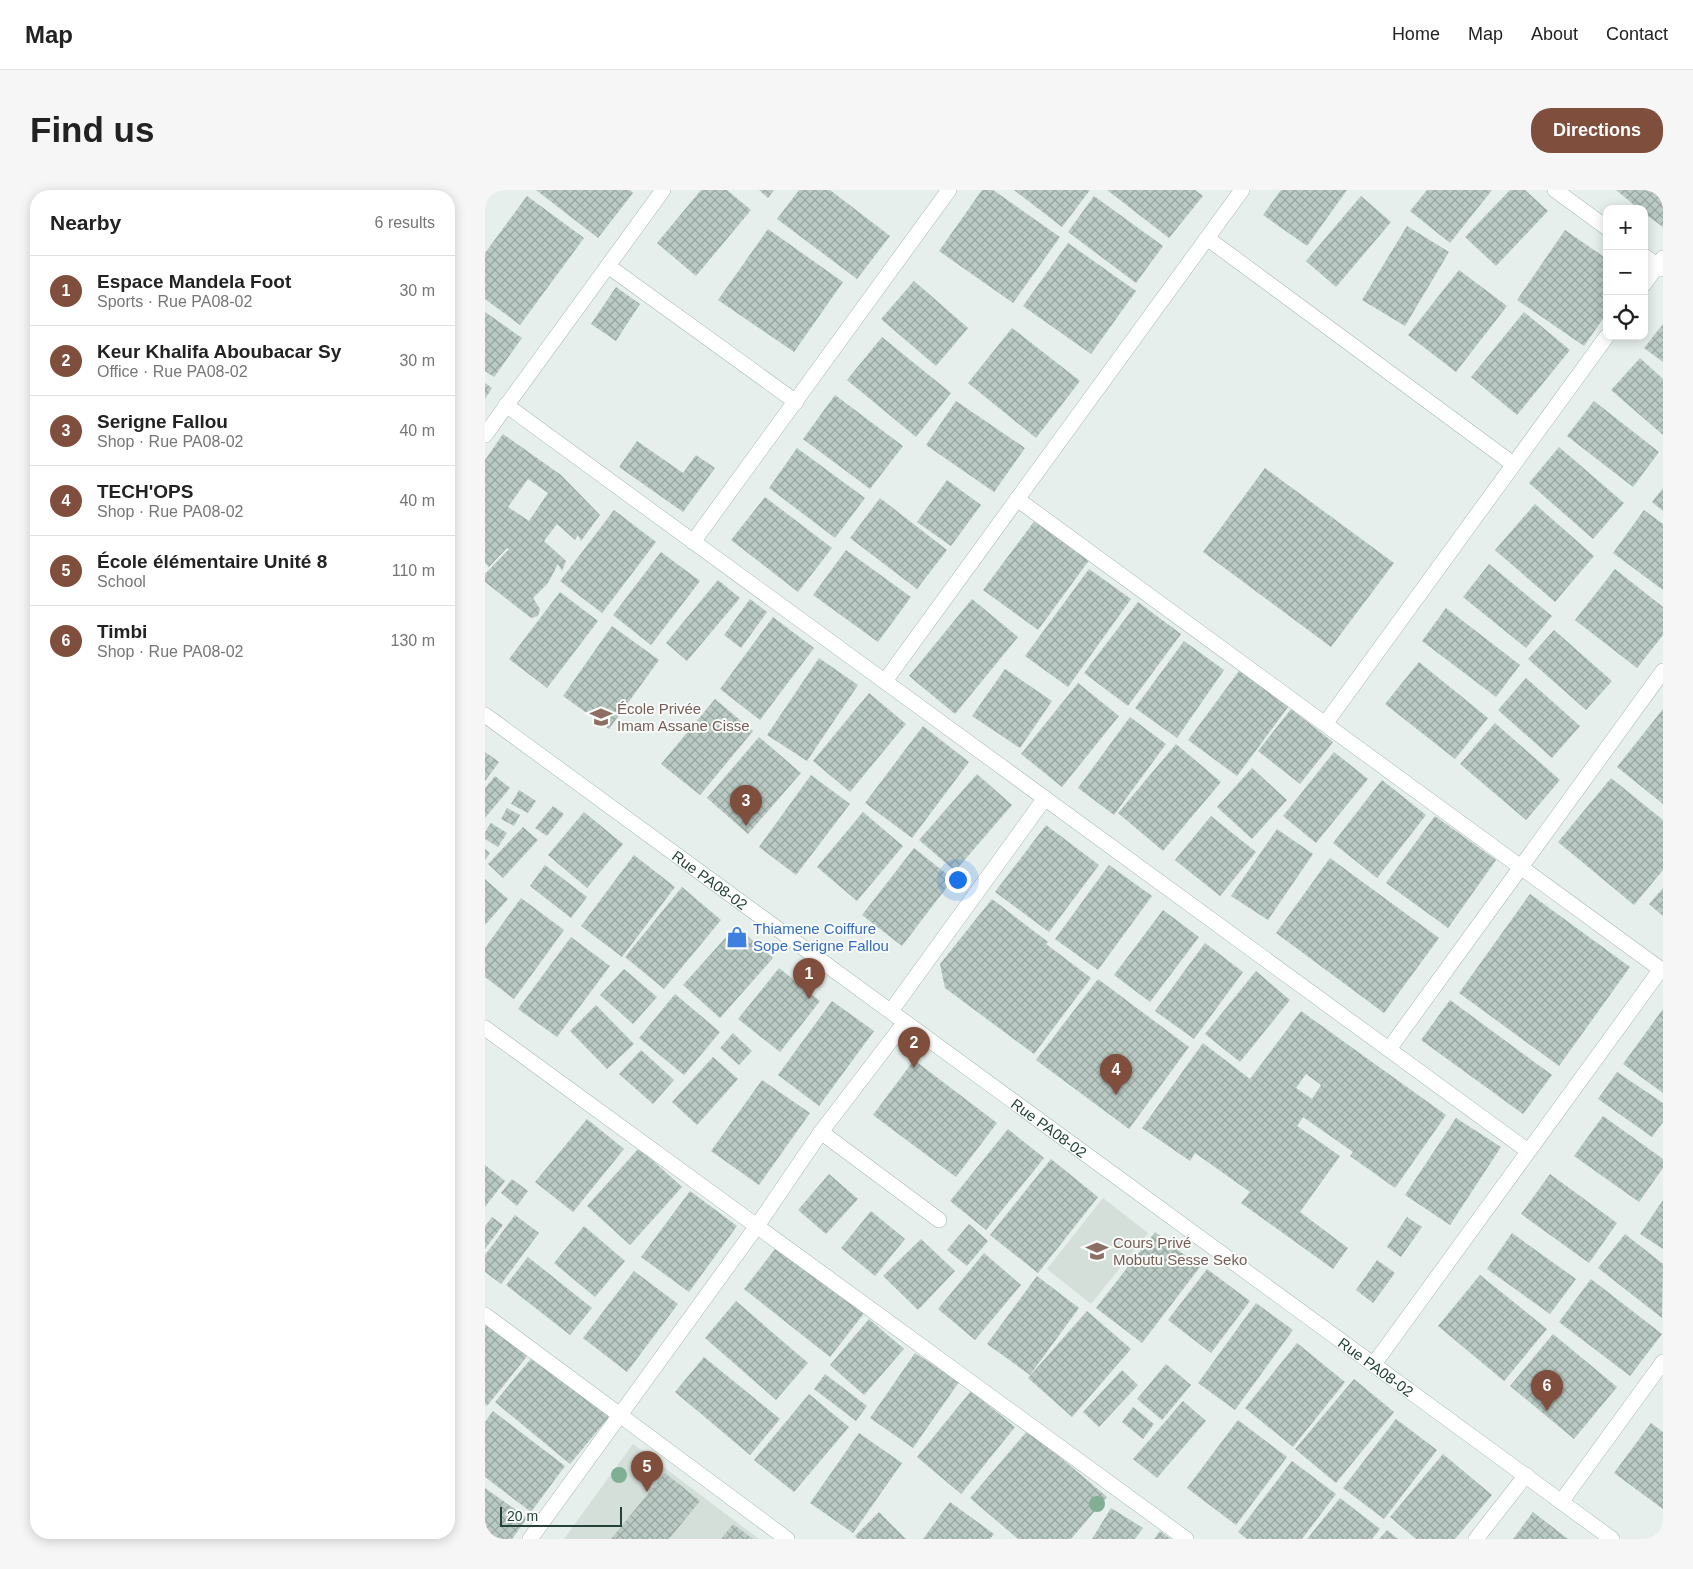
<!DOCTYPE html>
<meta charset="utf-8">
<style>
:root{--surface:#fff;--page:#f6f6f6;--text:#222;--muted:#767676;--line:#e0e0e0;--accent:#804e3d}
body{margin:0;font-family:Arial,sans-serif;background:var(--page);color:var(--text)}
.controls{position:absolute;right:15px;top:15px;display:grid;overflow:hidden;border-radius:10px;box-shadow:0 2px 12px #0003}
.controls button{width:45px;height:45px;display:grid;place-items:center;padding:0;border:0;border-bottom:1px solid var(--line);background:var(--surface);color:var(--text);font:25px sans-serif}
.scale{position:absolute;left:15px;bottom:12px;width:122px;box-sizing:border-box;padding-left:5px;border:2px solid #24423a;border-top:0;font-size:14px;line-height:18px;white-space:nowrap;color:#24423a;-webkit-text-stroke:4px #f7fbf9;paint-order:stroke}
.you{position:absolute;left:472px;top:689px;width:18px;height:18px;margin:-12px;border:4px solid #fff;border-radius:50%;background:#1a73e8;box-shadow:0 0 0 8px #1a73e833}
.badge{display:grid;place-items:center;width:32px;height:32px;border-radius:50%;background:var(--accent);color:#fff;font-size:16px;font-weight:700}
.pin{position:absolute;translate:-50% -41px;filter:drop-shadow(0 1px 2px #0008)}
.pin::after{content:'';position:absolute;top:26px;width:18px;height:15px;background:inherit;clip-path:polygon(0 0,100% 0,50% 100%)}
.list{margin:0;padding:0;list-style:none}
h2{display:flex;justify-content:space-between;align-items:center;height:65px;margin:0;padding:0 20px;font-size:21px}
h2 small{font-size:16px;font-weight:400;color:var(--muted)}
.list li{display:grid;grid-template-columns:32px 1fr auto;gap:15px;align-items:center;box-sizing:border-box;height:70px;padding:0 20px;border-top:1px solid var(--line)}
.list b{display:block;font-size:19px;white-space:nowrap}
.list p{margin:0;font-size:16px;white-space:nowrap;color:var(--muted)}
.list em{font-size:16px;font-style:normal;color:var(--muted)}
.icon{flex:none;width:28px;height:28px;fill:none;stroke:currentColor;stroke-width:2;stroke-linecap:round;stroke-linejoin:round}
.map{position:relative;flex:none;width:1178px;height:1349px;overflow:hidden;border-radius:20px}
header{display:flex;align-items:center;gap:30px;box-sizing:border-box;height:70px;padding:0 25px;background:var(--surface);border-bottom:1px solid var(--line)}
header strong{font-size:24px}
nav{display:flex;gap:28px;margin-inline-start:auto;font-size:18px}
.intro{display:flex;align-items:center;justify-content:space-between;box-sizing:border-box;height:120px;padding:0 30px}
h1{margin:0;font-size:35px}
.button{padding:12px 22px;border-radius:20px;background:var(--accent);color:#fff;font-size:18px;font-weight:700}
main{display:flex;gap:30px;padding:0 30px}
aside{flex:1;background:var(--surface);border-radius:20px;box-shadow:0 2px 12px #0003}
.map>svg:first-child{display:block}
</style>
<header>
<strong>Map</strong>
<nav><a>Home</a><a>Map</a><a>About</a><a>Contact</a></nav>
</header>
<div class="intro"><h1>Find us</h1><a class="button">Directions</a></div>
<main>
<aside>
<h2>Nearby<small>6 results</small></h2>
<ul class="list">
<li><span class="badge">1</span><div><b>Espace Mandela Foot</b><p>Sports · Rue PA08-02</p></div><em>30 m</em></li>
<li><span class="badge">2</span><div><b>Keur Khalifa Aboubacar Sy</b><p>Office · Rue PA08-02</p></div><em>30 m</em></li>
<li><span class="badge">3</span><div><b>Serigne Fallou</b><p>Shop · Rue PA08-02</p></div><em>40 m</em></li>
<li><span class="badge">4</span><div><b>TECH'OPS</b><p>Shop · Rue PA08-02</p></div><em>40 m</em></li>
<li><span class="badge">5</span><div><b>École élémentaire Unité 8</b><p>School</p></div><em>110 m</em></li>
<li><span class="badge">6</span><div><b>Timbi</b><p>Shop · Rue PA08-02</p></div><em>130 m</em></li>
</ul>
</aside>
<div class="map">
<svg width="1178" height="1349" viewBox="0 0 1178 1349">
<defs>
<pattern id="building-cross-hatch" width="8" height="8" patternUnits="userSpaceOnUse" patternTransform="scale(1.25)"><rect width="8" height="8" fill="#bbcac4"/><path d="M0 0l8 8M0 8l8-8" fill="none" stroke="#98a6a0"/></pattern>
</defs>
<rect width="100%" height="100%" fill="#e6efeb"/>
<g fill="#d4dfda">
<path d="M618 1008 663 1043 606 1114 562 1079Z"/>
<path d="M148 1254 274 1349H79Z"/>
</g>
<g fill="url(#building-cross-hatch)" fill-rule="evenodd">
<path d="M51 0H145L148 3 113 48Z"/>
<path d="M216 0H242L266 20 211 86 172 53Z"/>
<path d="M274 0H289L283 8Z"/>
<path d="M314 0H345L405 46 372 89 292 29Z"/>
<path d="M497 0H508L575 47 528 113 454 61Z"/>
<path d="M529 0H605L577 37Z"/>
<path d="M622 0H710L718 6 684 48Z"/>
<path d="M796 0H862L822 56 778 25Z"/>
<path d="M942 0H1007L965 53 925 21Z"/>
<path d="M1025 0H1040L1063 21 1011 76 980 47Z"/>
<path d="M1131 0H1178V37L1159 23V19H1154Z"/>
<path d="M42 6 99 48 35 135 0 109V63Z"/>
<path d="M609 6 678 56 651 93 583 42Z"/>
<path d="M876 6 906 32 851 97 821 71Z"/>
<path d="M922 36 964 62 920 136 877 110Z"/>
<path d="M283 39 358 92 309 162 233 110Z"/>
<path d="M1080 40 1122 69V123L1099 156 1032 110Z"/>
<path d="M583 53 651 101 606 164 538 116Z"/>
<path d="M974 80 1022 116 971 182 923 145Z"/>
<path d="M429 91 483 138 451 176 396 129Z"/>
<path d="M131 97 155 114 131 151 106 134Z"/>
<path d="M0 122 37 148 9 187 0 181Z"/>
<path d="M1039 122 1085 160 1032 225 986 187Z"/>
<path d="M1178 134V172L1159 158Z"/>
<path d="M527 138 595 191 551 248 483 193Z"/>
<path d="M397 147 466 203 431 247 362 190Z"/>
<path d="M1155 168 1178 189V245L1126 200Z"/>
<path d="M0 193 7 198 0 209Z"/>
<path d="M350 205 418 256 385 299 318 249Z"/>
<path d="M471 211 540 258 509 302 441 255Z"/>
<path d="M1109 211 1174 262 1148 297 1082 246Z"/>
<path d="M18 244 76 285 115 325 96 351 93 345 90 350 72 334 59 351 81 371 77 381 73 374 63 393 48 408 55 419 53 426 46 428 0 392V384L24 359 22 358 4 377 0 373V270ZM43 289 63 303 44 331 23 317Z"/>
<path d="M152 251 198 283 211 265 230 278 198 322 134 277Z"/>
<path d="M1074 257 1139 313 1108 349 1044 293Z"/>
<path d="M312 258 380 308 350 348 284 298Z"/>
<path d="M780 278 909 373 846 457 718 362Z"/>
<path d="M462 290 496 315 466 356 432 332Z"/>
<path d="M1178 298V321L1167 312Z"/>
<path d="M280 307 347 358 313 402 246 350Z"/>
<path d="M395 308 462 360 432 399 365 348Z"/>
<path d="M1050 314 1109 366 1070 412 1010 360Z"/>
<path d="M129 320 171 352 117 423 75 391Z"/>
<path d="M1159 320 1178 334V400L1128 363Z"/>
<path d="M551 329 605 369 553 440 498 400Z"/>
<path d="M361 360 426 407 393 452 328 405Z"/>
<path d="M176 362 215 391 166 455 128 425Z"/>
<path d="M1004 374 1067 426 1041 458 978 407Z"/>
<path d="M604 379 646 409 583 497 540 466Z"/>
<path d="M1130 379 1178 417V445L1152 478 1090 430Z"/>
<path d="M233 390 255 408 202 471 181 453Z"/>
<path d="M75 402 113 431 62 498 24 469Z"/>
<path d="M265 409 282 422 256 458 239 445Z"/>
<path d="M487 409 533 447 470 524 424 486Z"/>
<path d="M653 412 696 444 643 516 599 483Z"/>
<path d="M961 418 1035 475 1011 507 937 451Z"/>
<path d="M288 427 329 458 275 530 235 499Z"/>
<path d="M127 436 174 470 124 539 78 506Z"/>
<path d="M1069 440 1127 491 1101 520 1043 469Z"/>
<path d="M699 451 739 480 692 548 650 518Z"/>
<path d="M334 468 373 495 322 571 282 545Z"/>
<path d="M934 472 1003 528 970 569 900 514Z"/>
<path d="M757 477 806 513 752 586 703 550Z"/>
<path d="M520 479 567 511 535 558 487 526Z"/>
<path d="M1041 488 1095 536 1067 568 1013 520Z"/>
<path d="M593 493 634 526 577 597 536 564Z"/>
<path d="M384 503 421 534 365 602 328 571Z"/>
<path d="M230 509 268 541 215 605 176 574Z"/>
<path d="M806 519 848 552 815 594 773 561Z"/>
<path d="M1178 519V614L1132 577Z"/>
<path d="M645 527 681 554 629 625 593 598Z"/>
<path d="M1010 533 1075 590 1041 630 975 574Z"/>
<path d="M438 536 484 572 427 648 380 613Z"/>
<path d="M274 547 316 583 263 644 222 608Z"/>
<path d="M691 554 736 592 678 661 633 623Z"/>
<path d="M0 562 14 572 0 591Z"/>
<path d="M849 562 883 589 831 653 798 626Z"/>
<path d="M767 578 802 610 767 649 732 617Z"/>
<path d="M492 584 527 615 470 681 434 650Z"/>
<path d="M326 585 365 614 311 685 274 657Z"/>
<path d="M10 586 25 598 0 628V598Z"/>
<path d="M1126 588 1178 630V680L1149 715 1073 652Z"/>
<path d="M897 590 941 625 892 688 848 653Z"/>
<path d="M34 600 51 611 43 623 26 614Z"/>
<path d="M68 616 79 624 62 646 50 638Z"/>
<path d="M22 618 35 625 29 636 16 629Z"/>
<path d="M99 622 138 654 102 698 63 665Z"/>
<path d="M378 622 418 656 372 711 332 677Z"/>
<path d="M726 626 771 662 735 706 690 670Z"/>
<path d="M950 626 1011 670 963 738 901 693Z"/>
<path d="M6 633 22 643 13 657 0 649V642Z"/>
<path d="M561 635 614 675 564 742 510 702Z"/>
<path d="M38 637 53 650 18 688 3 674Z"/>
<path d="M792 639 828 664 783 730 746 706Z"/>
<path d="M429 658 468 689 417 756 377 725Z"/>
<path d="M0 659 5 663 0 670Z"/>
<path d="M149 665 190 697 137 767 96 736Z"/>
<path d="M845 668 954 748 899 823 791 743Z"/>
<path d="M60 675 102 707 86 728 45 696Z"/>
<path d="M624 675 667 706 613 780 570 749Z"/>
<path d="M0 689 23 709 0 735Z"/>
<path d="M197 697 236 730 179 799 140 767Z"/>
<path d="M1178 698V726L1164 714Z"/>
<path d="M1045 704 1145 777 1074 876 974 803Z"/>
<path d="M36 708 79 740 29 809 0 787V758Z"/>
<path d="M507 709 563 752 561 754 606 788 549 864 460 798 455 774Z"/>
<path d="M678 720 714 747 665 812 629 785Z"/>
<path d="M251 736 288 768 235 828 198 795Z"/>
<path d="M86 747 125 776 72 847 33 819Z"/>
<path d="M720 753 758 782 709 849 670 821Z"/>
<path d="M294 778 335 811 295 862 253 829Z"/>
<path d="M139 779 172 807 148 834 115 805Z"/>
<path d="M771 781 805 810 755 872 720 844Z"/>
<path d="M613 789 704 857 644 939 551 870Z"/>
<path d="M190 804 235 842 199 885 154 848Z"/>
<path d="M965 810 1067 885 1038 924 936 850Z"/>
<path d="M347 811 389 841 334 916 293 885Z"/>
<path d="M111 815 149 854 122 879 85 841Z"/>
<path d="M1178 819V903L1138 874Z"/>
<path d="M816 821 961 925 910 998 865 966 868 962 818 927 812 936 855 966 815 1022 863 1058 848 1079 756 1013 765 1002 710 963 705 971 657 938 718 853 765 889ZM821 884 836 895 827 909 811 898Z"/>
<path d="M248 843 267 861 254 875 235 858Z"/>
<path d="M156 860 189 890 168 914 134 884Z"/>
<path d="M228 867 253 889 212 935 187 912Z"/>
<path d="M429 870 512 933 471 987 388 925Z"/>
<path d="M1132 882 1178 913V932L1167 947 1113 909Z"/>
<path d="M277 890 325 923 274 995 226 961Z"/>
<path d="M1118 926 1178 969V978L1154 1012 1089 966Z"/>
<path d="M971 928 1016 957 965 1035 920 1005Z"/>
<path d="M102 929 139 959 88 1022 50 992Z"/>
<path d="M523 939 559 968 501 1040 465 1011Z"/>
<path d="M154 958 197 997 145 1055 102 1016Z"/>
<path d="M566 969 613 1007 553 1083 505 1045Z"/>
<path d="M0 975 20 991 0 1017Z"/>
<path d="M344 984 373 1009 341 1044 313 1020Z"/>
<path d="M1065 984 1132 1033 1104 1073 1036 1024Z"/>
<path d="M27 989 43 1001 32 1016 16 1003Z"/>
<path d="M205 1001 252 1036 204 1102 156 1067Z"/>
<path d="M1178 1010V1059L1155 1044Z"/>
<path d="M386 1021 420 1049 390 1086 356 1058Z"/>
<path d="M30 1025 54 1043 16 1094 0 1082V1065Z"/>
<path d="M7 1027 18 1035 0 1059V1036Z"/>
<path d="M922 1027 937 1037 916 1067 902 1057Z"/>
<path d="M484 1034 503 1051 482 1076 462 1060Z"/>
<path d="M99 1036 140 1071 110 1107 69 1073Z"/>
<path d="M670 1042 715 1077 657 1153 611 1118Z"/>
<path d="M1027 1043 1091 1089 1065 1124 1002 1079Z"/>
<path d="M1140 1044 1178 1074 1177 1128 1113 1078Z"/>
<path d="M436 1049 470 1081 433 1120 398 1086Z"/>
<path d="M294 1054 380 1122 345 1167 259 1099Z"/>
<path d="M499 1063 536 1095 490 1150 453 1119Z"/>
<path d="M43 1067 107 1118 85 1145 21 1095Z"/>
<path d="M892 1070 910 1083 888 1113 871 1100Z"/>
<path d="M722 1079 765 1111 726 1163 683 1130Z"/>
<path d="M149 1081 193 1114 142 1182 98 1148Z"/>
<path d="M995 1085 1062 1139 1019 1191 953 1136Z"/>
<path d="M552 1086 594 1118 545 1185 502 1154Z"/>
<path d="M1106 1089 1177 1144 1145 1186 1074 1132Z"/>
<path d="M251 1111 323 1173 291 1210 220 1148Z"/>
<path d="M771 1113 808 1140 750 1220 713 1193Z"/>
<path d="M602 1121 646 1159 587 1227 543 1188Z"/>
<path d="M384 1129 419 1159 379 1205 345 1175Z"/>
<path d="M0 1131 43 1165 2 1216 0 1214Z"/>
<path d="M1068 1144 1132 1197 1089 1249 1025 1196Z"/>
<path d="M812 1153 860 1192 808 1257 760 1218Z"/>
<path d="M430 1163 474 1192 428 1258 385 1228Z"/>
<path d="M49 1165 124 1227 85 1274 10 1212Z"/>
<path d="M219 1167 295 1229 265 1265 190 1202Z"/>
<path d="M681 1174 706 1195 677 1230 652 1209Z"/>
<path d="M637 1180 653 1195 614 1237 598 1222Z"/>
<path d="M340 1184 382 1216 371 1231 329 1199Z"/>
<path d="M869 1189 909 1222 851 1293 810 1259Z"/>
<path d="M486 1201 530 1237 476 1304 432 1267Z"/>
<path d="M324 1204 364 1237 309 1302 269 1270Z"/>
<path d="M698 1211 721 1231 672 1288 648 1269Z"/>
<path d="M648 1217 669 1234 658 1249 637 1232Z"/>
<path d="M8 1221 80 1276 46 1322 0 1287V1232Z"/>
<path d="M911 1229 952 1260 899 1329 858 1298Z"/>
<path d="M753 1230 802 1267 751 1335 702 1298Z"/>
<path d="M1166 1233 1178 1242V1319L1129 1283Z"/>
<path d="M543 1240 622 1307 586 1349H533L485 1308Z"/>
<path d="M374 1243 417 1273 368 1343 325 1313Z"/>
<path d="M958 1264 1007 1305 970 1349H931L905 1327Z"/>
<path d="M807 1271 851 1304 817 1349H762L753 1342Z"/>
<path d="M180 1283 215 1311 184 1349H126Z"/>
<path d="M0 1298 42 1328 27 1349H0Z"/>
<path d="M855 1308 895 1339 887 1349H822Z"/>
<path d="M465 1312 509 1344 505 1349H438Z"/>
<path d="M626 1318 658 1338 650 1349H607Z"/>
<path d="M394 1322 421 1349H373L370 1346Z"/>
<path d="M1048 1322 1083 1349H1028Z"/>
<path d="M248 1334 268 1349H236Z"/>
<path d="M902 1340 913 1349H894Z"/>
<path d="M675 1341 686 1349H669Z"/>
</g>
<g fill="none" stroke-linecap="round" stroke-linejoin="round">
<g stroke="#a8b8b2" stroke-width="16">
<path id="lane" d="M336 942 454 1030"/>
</g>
<g stroke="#a8b8b2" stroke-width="16">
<g id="street">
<path d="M1070 0 1122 38"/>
<path d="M722 48 1028 274"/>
<path d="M1159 66 1178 79"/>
<path d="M123 76 311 212"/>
<path d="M1159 94 1178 68"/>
<path d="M21 215 1043 961"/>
<path d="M0 245 178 0"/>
<path d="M532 309 1178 781"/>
<path d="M208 352 464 0"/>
<path d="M400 491 757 0"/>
<path d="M840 534 1122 146"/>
<path d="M406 821 560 608"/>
<path d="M0 838 701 1349"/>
<path d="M904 859 1178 481"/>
<path d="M0 1125 302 1349"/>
<path d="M889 1174 1176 779"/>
<path d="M1076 1312 1178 1172"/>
<path d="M45 1349 272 1036 336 942 420 832"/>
<path d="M991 1349 1041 1285"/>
</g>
</g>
<g stroke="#a4bbb3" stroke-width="16">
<g id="secondary">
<path id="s1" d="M0 525 1127 1349"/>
</g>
</g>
<use href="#lane" stroke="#fff" stroke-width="15"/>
<use href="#street" stroke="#fff" stroke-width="15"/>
<use href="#secondary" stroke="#fff" stroke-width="15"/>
</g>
<g fill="#80af93">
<circle cx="134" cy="1285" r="8"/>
<circle cx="612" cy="1314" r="8"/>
</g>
<defs>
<g id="school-bare" transform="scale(1.725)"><path d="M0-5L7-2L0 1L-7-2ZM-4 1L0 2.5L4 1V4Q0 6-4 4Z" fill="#8d6e63" stroke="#f7fbf9" stroke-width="2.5" paint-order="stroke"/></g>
<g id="shop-bare" transform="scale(1.725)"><path d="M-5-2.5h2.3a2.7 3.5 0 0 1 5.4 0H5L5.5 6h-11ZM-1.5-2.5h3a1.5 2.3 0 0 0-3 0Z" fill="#3f7fe0" stroke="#f7fbf9" stroke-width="2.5" paint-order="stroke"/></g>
</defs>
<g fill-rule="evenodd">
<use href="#school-bare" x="116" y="527"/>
<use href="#shop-bare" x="252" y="747"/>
<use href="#school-bare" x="612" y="1061"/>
</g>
<g text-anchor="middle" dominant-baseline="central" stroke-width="4" stroke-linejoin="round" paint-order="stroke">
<g font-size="15" fill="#785e54" stroke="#f7fbf9" text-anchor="start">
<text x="132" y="518">École Privée<tspan x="132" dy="17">Imam Assane Cisse</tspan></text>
<text x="628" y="1052">Cours Privé<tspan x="628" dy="17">Mobutu Sesse Seko</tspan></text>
</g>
<g font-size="15" fill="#24423a" stroke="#f7fbf9">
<text stroke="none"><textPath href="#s1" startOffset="279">Rue PA08-02</textPath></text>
<text stroke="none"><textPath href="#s1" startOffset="699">Rue PA08-02</textPath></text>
<text stroke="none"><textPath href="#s1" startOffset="1104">Rue PA08-02</textPath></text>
</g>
<g font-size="15" fill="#366cbe" stroke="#f7fbf9" text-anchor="start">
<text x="268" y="738">Thiamene Coiffure<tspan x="268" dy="17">Sope Serigne Fallou</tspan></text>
</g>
</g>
</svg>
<div class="controls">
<button>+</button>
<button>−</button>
<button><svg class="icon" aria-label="locate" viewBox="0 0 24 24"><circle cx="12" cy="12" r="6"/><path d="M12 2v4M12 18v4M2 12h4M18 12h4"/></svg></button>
</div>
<div class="scale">20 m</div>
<div class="you"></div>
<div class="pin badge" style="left:324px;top:809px">1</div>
<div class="pin badge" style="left:429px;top:878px">2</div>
<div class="pin badge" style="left:261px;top:636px">3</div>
<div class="pin badge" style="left:631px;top:905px">4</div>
<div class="pin badge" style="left:162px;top:1302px">5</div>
<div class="pin badge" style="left:1062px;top:1221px">6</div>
</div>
</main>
